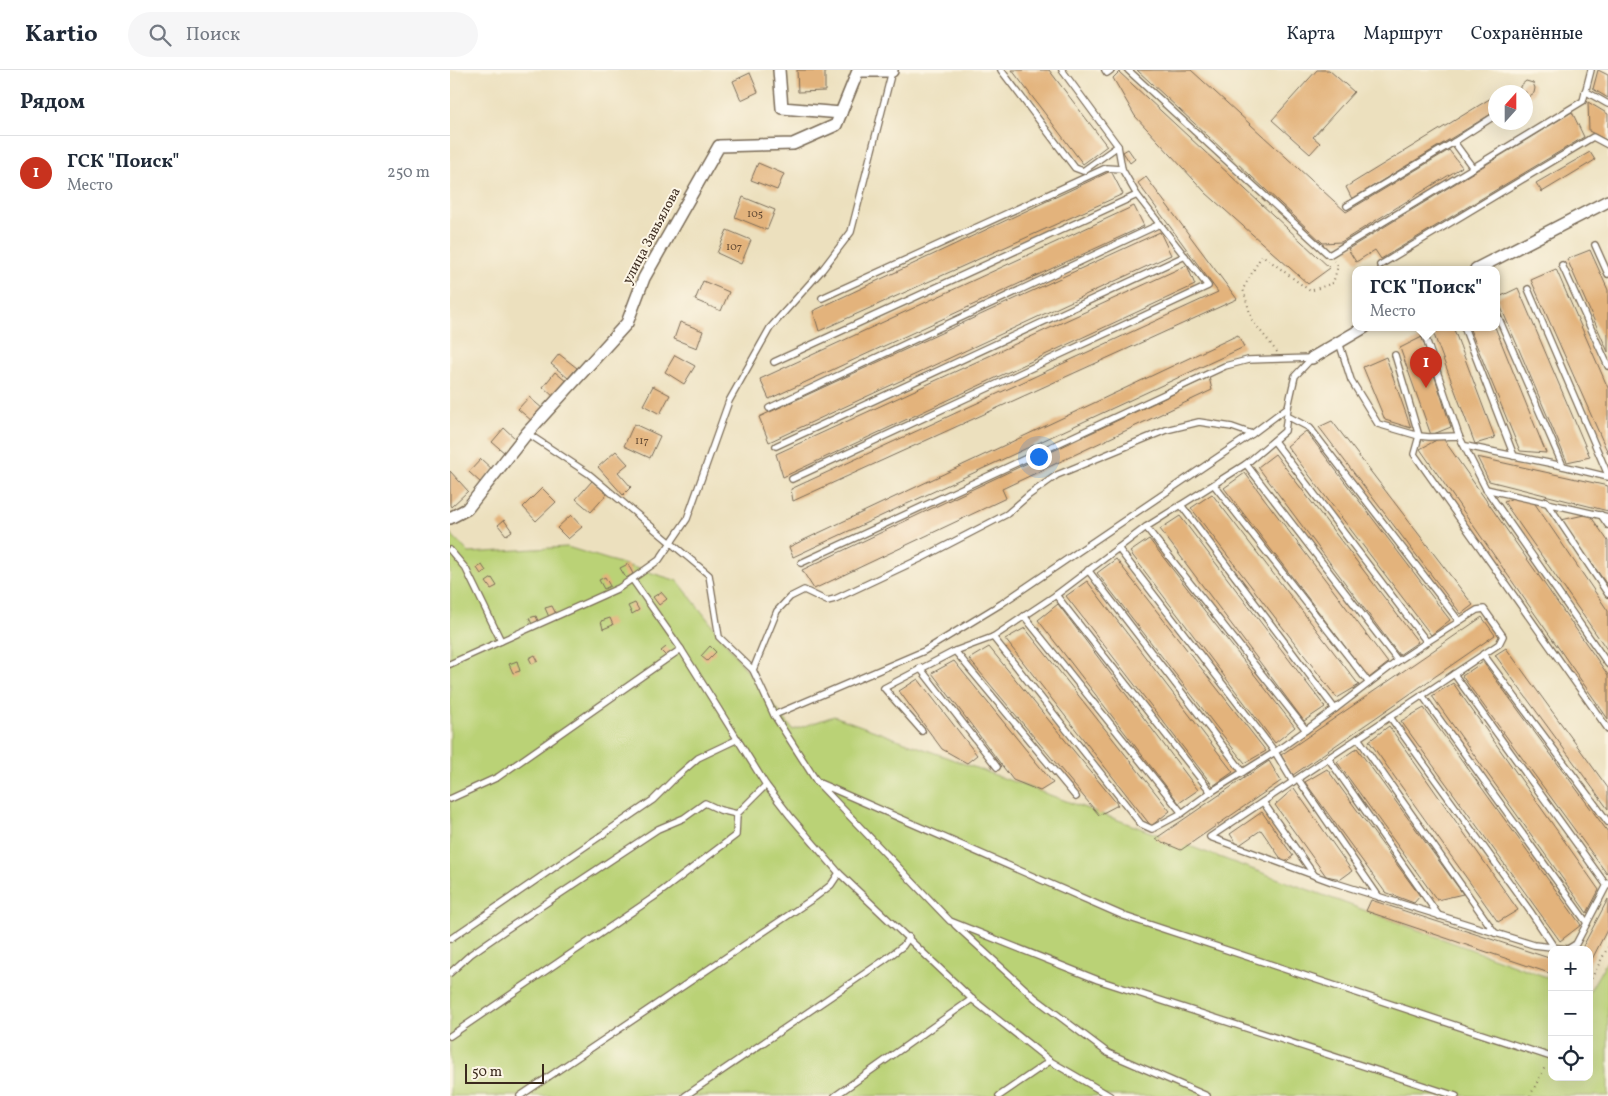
<!DOCTYPE html>
<html lang="ru">
<meta charset="utf-8">
<style>
:root{--surface:#fff;--page:#f6f6f7;--text:#1f2937;--muted:#747a83;--line:#e0e1e3;--accent:#c8321e}
body{margin:0;font-family:Vollkorn,serif;background:var(--page);color:var(--text)}
.controls{position:absolute;right:15px;bottom:15px;display:grid;overflow:hidden;border-radius:10px;box-shadow:0 5px 20px #0002}
.controls button{width:45px;height:45px;display:grid;place-items:center;padding:0;border:0;border-bottom:1px solid var(--line);background:var(--surface);color:var(--text);font:25px sans-serif}
.compass{position:absolute;left:1038px;top:15px;width:45px;height:45px;border-radius:50%;background:var(--surface);box-shadow:0 5px 20px #0002;rotate:21deg}
.scale{position:absolute;left:15px;bottom:12px;width:79px;box-sizing:border-box;padding-left:5px;border:2px solid #3b2a1e;border-top:0;font-size:14px;line-height:18px;white-space:nowrap;color:#3b2a1e;-webkit-text-stroke:4px #fcf5e5;paint-order:stroke}
.you{position:absolute;left:588px;top:386px;width:18px;height:18px;margin:-12px;border:4px solid #fff;border-radius:50%;background:#1a73e8;box-shadow:0 0 0 8px #1a73e833}
.badge{display:grid;place-items:center;width:32px;height:32px;border-radius:50%;background:var(--accent);color:#fff;font-size:16px;font-weight:700}
.pin{position:absolute;translate:-50% -41px;filter:drop-shadow(0 1px 2px #0008)}
.pin::after{content:'';position:absolute;top:26px;width:18px;height:15px;background:inherit;clip-path:polygon(0 0,100% 0,50% 100%)}
.popup{position:absolute;left:902px;top:196px;width:148px;height:65px;box-sizing:border-box;display:grid;place-content:center;border-radius:10px;background:var(--surface);filter:drop-shadow(0 1px 4px #0005);font-size:16px;white-space:nowrap;color:var(--muted)}
.popup b{font-size:19px;color:var(--text)}
.popup::after{content:'';position:absolute;left:50%;top:100%;margin-left:-10px;border:10px solid transparent;border-top-color:var(--surface)}
.list{margin:0;padding:0;list-style:none}
h2{display:flex;justify-content:space-between;align-items:center;height:65px;margin:0;padding:0 20px;font-size:21px}
h2 small{font-size:16px;font-weight:400;color:var(--muted)}
.list li{display:grid;grid-template-columns:32px 1fr auto;gap:15px;align-items:center;box-sizing:border-box;height:75px;padding:0 20px;border-top:1px solid var(--line)}
.list b{display:block;font-size:19px;white-space:nowrap}
.list p{margin:0;font-size:16px;white-space:nowrap;color:var(--muted)}
.list em{font-size:16px;font-style:normal;color:var(--muted)}
.icon{flex:none;width:28px;height:28px;fill:none;stroke:currentColor;stroke-width:2;stroke-linecap:round;stroke-linejoin:round}
.map{position:relative;flex:none;width:1158px;height:1026px;overflow:hidden}
header{display:flex;align-items:center;gap:30px;box-sizing:border-box;height:70px;padding:0 25px;background:var(--surface);border-bottom:1px solid var(--line)}
header strong{font-size:24px}
nav{display:flex;gap:28px;margin-inline-start:auto;font-size:18px}
.search{width:350px;height:45px;background:var(--page);display:flex;align-items:center;gap:12px;box-sizing:border-box;padding:0 18px;border-radius:28px;color:var(--muted);font-size:19px}
main{display:flex}
aside{flex:1;background:var(--surface)}
.map>svg:first-child{display:block}
</style>
<header>
<strong>Kartio</strong>
<div class="search"><svg class="icon" aria-label="search" viewBox="0 0 24 24"><circle cx="10" cy="10" r="6"/><path d="M15 15l6 6"/></svg>Поиск</div>
<nav><a>Карта</a><a>Маршрут</a><a>Сохранённые</a></nav>
</header>
<main>
<aside>
<h2>Рядом<small></small></h2>
<ul class="list">
<li><span class="badge">1</span><div><b>ГСК &quot;Поиск&quot;</b><p>Место</p></div><em>250 m</em></li>
</ul>
</aside>
<div class="map">
<svg width="1158" height="1026" viewBox="0 0 1158 1026">
<rect width="100%" height="100%" fill="#fcf5e5"/>
<filter id="ink" filterUnits="userSpaceOnUse"><feTurbulence type="fractalNoise" baseFrequency=".02" numOctaves="2"/><feDisplacementMap in="SourceGraphic" scale="10" xChannelSelector="R" yChannelSelector="G"/><feConvolveMatrix kernelMatrix="1 2 1 2 8 2 1 2 1" color-interpolation-filters="sRGB"/></filter>
<filter id="wash" filterUnits="userSpaceOnUse"><feTurbulence type="fractalNoise" baseFrequency=".0096" numOctaves="4" result="noise"/><feDisplacementMap in="SourceGraphic" scale="20" xChannelSelector="R" yChannelSelector="G"/><feGaussianBlur stdDeviation="1.12" result="paint"/><feColorMatrix in="noise" values="0 0 0 0 0 0 0 0 0 0 0 0 0 0 0 0 0 1.4 0 .05"/><feComposite in="paint" operator="in"/></filter>
<g filter="url(#wash)">
<rect width="100%" height="100%" fill="#ece0be"/>
<path fill="#bad276" stroke="#7a7e4a" d="M0 463 19 483 117 477 228 511 343 660 384 646 1102 909V1007H1139V922L1158 889V1026H0Z"/>
<g id="blocks">
<g fill="#e3b37b">
<path d="M347 0H375V21L348 22Z"/>
<path d="M562 0H599L657 76 633 94Z"/>
<path d="M687 0H741L896 142 999 80 1012 97 891 172 873 173Z"/>
<path d="M867 0H879L904 22 863 67 870 73 860 84 822 50Z"/>
<path d="M1148 0 1158 5V28L1143 19Z"/>
<path d="M669 2 880 198 858 214 756 123 685 46 663 8Z"/>
<path d="M300 3 308 22 291 30 283 11Z"/>
<path d="M1076 11 1083 13 1085 18 1084 23 1078 27H1076V22L1070 21V16Z"/>
<path d="M1046 25V41L902 129 896 117Z"/>
<path d="M1138 32 1158 44V71L1139 61Z"/>
<path d="M1122 42 1134 67 931 189 925 180 906 192 898 179Z"/>
<path d="M678 79 685 89 680 93 673 82Z"/>
<path d="M1140 82 1145 90 1092 122 1086 113Z"/>
<path d="M308 93 334 104 327 120 301 110Z"/>
<path d="M661 101 673 124 369 261 363 241Z"/>
<path d="M696 107 787 229 343 431 341 419 768 222 688 113Z"/>
<path d="M293 127 325 140 317 160 285 147Z"/>
<path d="M684 136 694 156 319 329 310 309Z"/>
<path d="M277 160 301 170 291 194 267 183Z"/>
<path d="M710 162 721 185 319 372 309 347Z"/>
<path d="M1140 180 1158 220V282L1117 189Z"/>
<path d="M737 195 745 215 333 407 326 384Z"/>
<path d="M1106 199 1158 318V383L1081 210Z"/>
<path d="M253 211 279 222 271 241 245 230Z"/>
<path d="M1068 218 1140 387 1117 392 1047 228Z"/>
<path d="M230 252 253 261 247 278 224 269Z"/>
<path d="M1000 257H1003L1045 368 1025 374 983 262Z"/>
<path d="M1019 257H1045L1096 383 1070 381Z"/>
<path d="M788 265 794 277 343 487 339 477Z"/>
<path d="M972 267 1001 357 981 365 950 278Z"/>
<path d="M109 284 127 298 118 308 101 294Z"/>
<path d="M225 285 245 296 234 314 215 302Z"/>
<path d="M936 287 961 358 935 350 913 297Z"/>
<path d="M105 302 117 312 104 327 93 317Z"/>
<path d="M759 307 762 320 552 419 556 428 364 519 352 500Z"/>
<path d="M203 316 220 325 210 344 193 335Z"/>
<path d="M79 327 93 339 82 351 68 339Z"/>
<path d="M882 351 1023 535 1011 544 869 357Z"/>
<path d="M184 354 210 366 200 388 174 376Z"/>
<path d="M54 358 66 369 55 383 42 372Z"/>
<path d="M856 361 1000 550 981 565 837 376Z"/>
<path d="M992 367 1158 605V649L970 379Z"/>
<path d="M166 381 178 394 168 402 181 417 173 425 148 397Z"/>
<path d="M825 384 968 572 949 585 808 397Z"/>
<path d="M1027 387 1158 416V441L1039 411Z"/>
<path d="M31 389 43 400 31 413 19 402Z"/>
<path d="M0 401 18 421 1 437 0 435Z"/>
<path d="M795 403 938 593 919 608 774 418Z"/>
<path d="M142 411 157 424 141 442 126 429Z"/>
<path d="M92 418 106 432 86 451 73 437Z"/>
<path d="M762 424 909 615 887 628 741 438Z"/>
<path d="M1065 427 1083 431 1158 541V581L1054 432Z"/>
<path d="M1139 444 1158 471V516L1111 450Z"/>
<path d="M121 445 132 457 118 469 107 458Z"/>
<path d="M730 446 875 637 854 651 710 459Z"/>
<path d="M54 450 62 461 56 465 48 455Z"/>
<path d="M699 469 845 657 825 673 680 482Z"/>
<path d="M666 489 816 681 795 693 785 681 647 503Z"/>
<path d="M178 494 183 504 176 508 170 498Z"/>
<path d="M32 495 36 501 31 504 27 498Z"/>
<path d="M155 507 160 516 154 519 149 510Z"/>
<path d="M42 508 47 516 41 519 36 512Z"/>
<path d="M637 511 783 702 763 716 616 526Z"/>
<path d="M211 522 217 529 209 535 203 527Z"/>
<path d="M185 533 189 540 182 544 178 536Z"/>
<path d="M608 534 748 720 729 733 588 550Z"/>
<path d="M102 536 106 544 99 547 95 538Z"/>
<path d="M86 546 88 551 82 554 79 548Z"/>
<path d="M1032 547 1045 565 843 705 831 685Z"/>
<path d="M160 548 163 555 153 559 151 551Z"/>
<path d="M575 558 720 741 701 756 555 569Z"/>
<path d="M260 576 266 582 257 591 251 586Z"/>
<path d="M216 577 221 582 216 586 211 581Z"/>
<path d="M539 577 668 735 649 745 519 589Z"/>
<path d="M1056 578 1158 718V739L1045 585Z"/>
<path d="M85 585 88 591 82 594 79 588Z"/>
<path d="M67 591 70 601 63 603 59 594Z"/>
<path d="M504 591 603 713 590 721 563 710 482 603Z"/>
<path d="M1033 592 1158 762V801L1157 804 1012 606Z"/>
<path d="M468 609 527 685 517 693 492 679 449 621Z"/>
<path d="M1003 613 1149 820 1137 843 982 626Z"/>
<path d="M974 638 1131 855 1110 871 951 651Z"/>
<path d="M939 656 1068 840 1048 852 919 671Z"/>
<path d="M907 678 1013 824 987 830 887 692Z"/>
<path d="M819 691 831 711 731 780 705 769Z"/>
<path d="M877 699 970 826 964 833 935 822 855 712Z"/>
<path d="M844 718 902 801 891 809 876 806 825 735Z"/>
<path d="M812 742 843 786 834 793 811 760 788 776 780 764Z"/>
<path d="M1158 829V858L1139 895V880H1131Z"/>
<path d="M921 830 1102 889V904L916 841Z"/>
</g>
</g>
</g>
<g filter="url(#ink)">
<use href="#blocks" fill-opacity="0" stroke="#796a56" stroke-width="1"/>
<g fill="none" stroke-linecap="round" stroke-linejoin="round">
<g stroke="#796a56" stroke-width="8">
<g id="lane">
<path d="M551 0 625 98 633 101 668 76"/>
<path d="M655 0 657 3 661 0"/>
<path d="M678 0 879 185 1133 31 1141 0"/>
<path d="M1135 21 1158 34"/>
<path d="M1004 72 1023 98"/>
<path d="M897 136 1004 72 1046 45"/>
<path d="M1145 175 1158 204"/>
<path d="M930 195 1143 67 1158 75"/>
<path d="M1112 195 1158 296"/>
<path d="M1078 219 1158 405"/>
<path d="M372 228 656 98 672 99"/>
<path d="M1046 242 1113 396"/>
<path d="M972 257 1009 366"/>
<path d="M1014 257 1064 386"/>
<path d="M889 272 901 310 928 354 969 366 979 367 1009 366 1036 419 1158 594"/>
<path d="M945 285 969 366 964 384 1158 659"/>
<path d="M324 292 687 125"/>
<path d="M319 338 710 154"/>
<path d="M837 346 860 358 1009 551"/>
<path d="M77 363 139 404 259 505 269 567 303 600"/>
<path d="M824 371 977 572 948 591"/>
<path d="M326 376 735 186"/>
<path d="M1016 376 1113 396 1158 407"/>
<path d="M796 394 948 591 919 613"/>
<path d="M342 409 758 216 687 125 672 99 668 76 612 0"/>
<path d="M764 415 919 613 885 639"/>
<path d="M1036 419 1158 447"/>
<path d="M1096 431 1158 524"/>
<path d="M731 435 885 639 856 660"/>
<path d="M1151 445 1158 455"/>
<path d="M696 457 856 660 825 682 843 712"/>
<path d="M668 478 825 682 793 702"/>
<path d="M0 480 16 499 51 571 169 518 182 509 231 579 316 715 340 746 389 803 522 929 600 991 660 1026"/>
<path d="M351 493 775 296 798 290 862 288"/>
<path d="M638 500 793 702 761 722"/>
<path d="M182 509 209 490 237 449 279 331 320 258 372 200 401 162 442 1"/>
<path d="M606 525 761 722 732 743"/>
<path d="M543 567 691 754 702 759 732 743 574 546"/>
<path d="M977 572 1027 540 1034 539 1053 566 1049 574 760 767 882 812 1084 875 1118 879 1126 874 1158 813"/>
<path d="M505 581 626 727"/>
<path d="M1033 584 1158 752"/>
<path d="M0 594 51 571"/>
<path d="M470 598 547 697"/>
<path d="M1004 604 1157 816"/>
<path d="M972 625 1137 853"/>
<path d="M324 645 474 581 551 534 802 364"/>
<path d="M940 647 1080 841 1104 877"/>
<path d="M472 661 434 618 505 581 543 567 606 525 696 457 796 394 835 361 838 337 845 306 862 288"/>
<path d="M908 668 1045 863"/>
<path d="M878 688 989 846"/>
<path d="M848 709 929 827"/>
<path d="M367 712 324 645 303 600 327 541 340 527 354 520 377 531 385 529 472 488 557 444 579 425 607 405 716 360 749 352 782 357 802 364 838 337"/>
<path d="M0 729 48 707 231 579"/>
<path d="M813 732 865 806"/>
<path d="M505 855 585 928 658 983 757 1026"/>
<path d="M0 869 203 730 224 709 248 688 288 669"/>
<path d="M0 903 21 884 57 859 208 759 234 748 255 733 270 740 287 744 316 715"/>
<path d="M0 966 204 827 286 765 287 744"/>
<path d="M70 1026 364 828 381 815 389 803"/>
<path d="M235 1026 433 891 453 876 459 867"/>
<path d="M385 1026 522 929"/>
<path d="M549 1026 600 991"/>
<path d="M1006 1026 648 910 500 851 367 712 674 846 1101 987"/>
</g>
</g>
<g stroke="#796a56" stroke-width="14">
<g id="street">
<path d="M329 0 332 38 391 43"/>
<path d="M1026 199 1158 131"/>
<path d="M862 288 915 257"/>
<path d="M0 448 17 439 77 363 177 253 194 208 269 76 343 74 386 55 408 1H442V0"/>
</g>
</g>
<g stroke="#796a56" stroke-width="2" stroke-dasharray="1 4" stroke-linecap="butt">
<path d="M827 282 802 250 793 219 812 185 860 221 883 213 888 196 884 191"/>
<path d="M1139 913 1158 877"/>
<path d="M1080 1026 1096 995"/>
</g>
<use href="#lane" stroke="#fff" stroke-width="5.5"/>
<use href="#street" stroke="#fff" stroke-width="11"/>
</g>
</g>
<g text-anchor="middle" dominant-baseline="central" stroke-width="4" stroke-linejoin="round" paint-order="stroke">
<g font-size="11" fill="#654c35">
<text x="305" y="144">105</text>
<text x="284" y="177">107</text>
<text x="192" y="371">117</text>
</g>
<g font-size="14" fill="#3b2a1e" stroke="#fcf5e5">
<text transform="translate(202 166) rotate(-62)">улица Завьялова</text>
</g>
</g>
</svg>
<div class="controls">
<button>+</button>
<button>−</button>
<button><svg class="icon" aria-label="locate" viewBox="0 0 24 24"><circle cx="12" cy="12" r="6"/><path d="M12 2v4M12 18v4M2 12h4M18 12h4"/></svg></button>
</div>
<svg class="compass" viewBox="-18 -18 36 36"><path d="M0-13l5 13h-10z" fill="#e53935"/><path d="M0 13l5-13h-10z" fill="#747a83"/></svg>
<div class="scale">50 m</div>
<div class="you"></div>
<div class="pin badge" style="left:976px;top:318px">1</div>
<div class="popup"><b>ГСК &quot;Поиск&quot;</b>Место</div>
</div>
</main>
